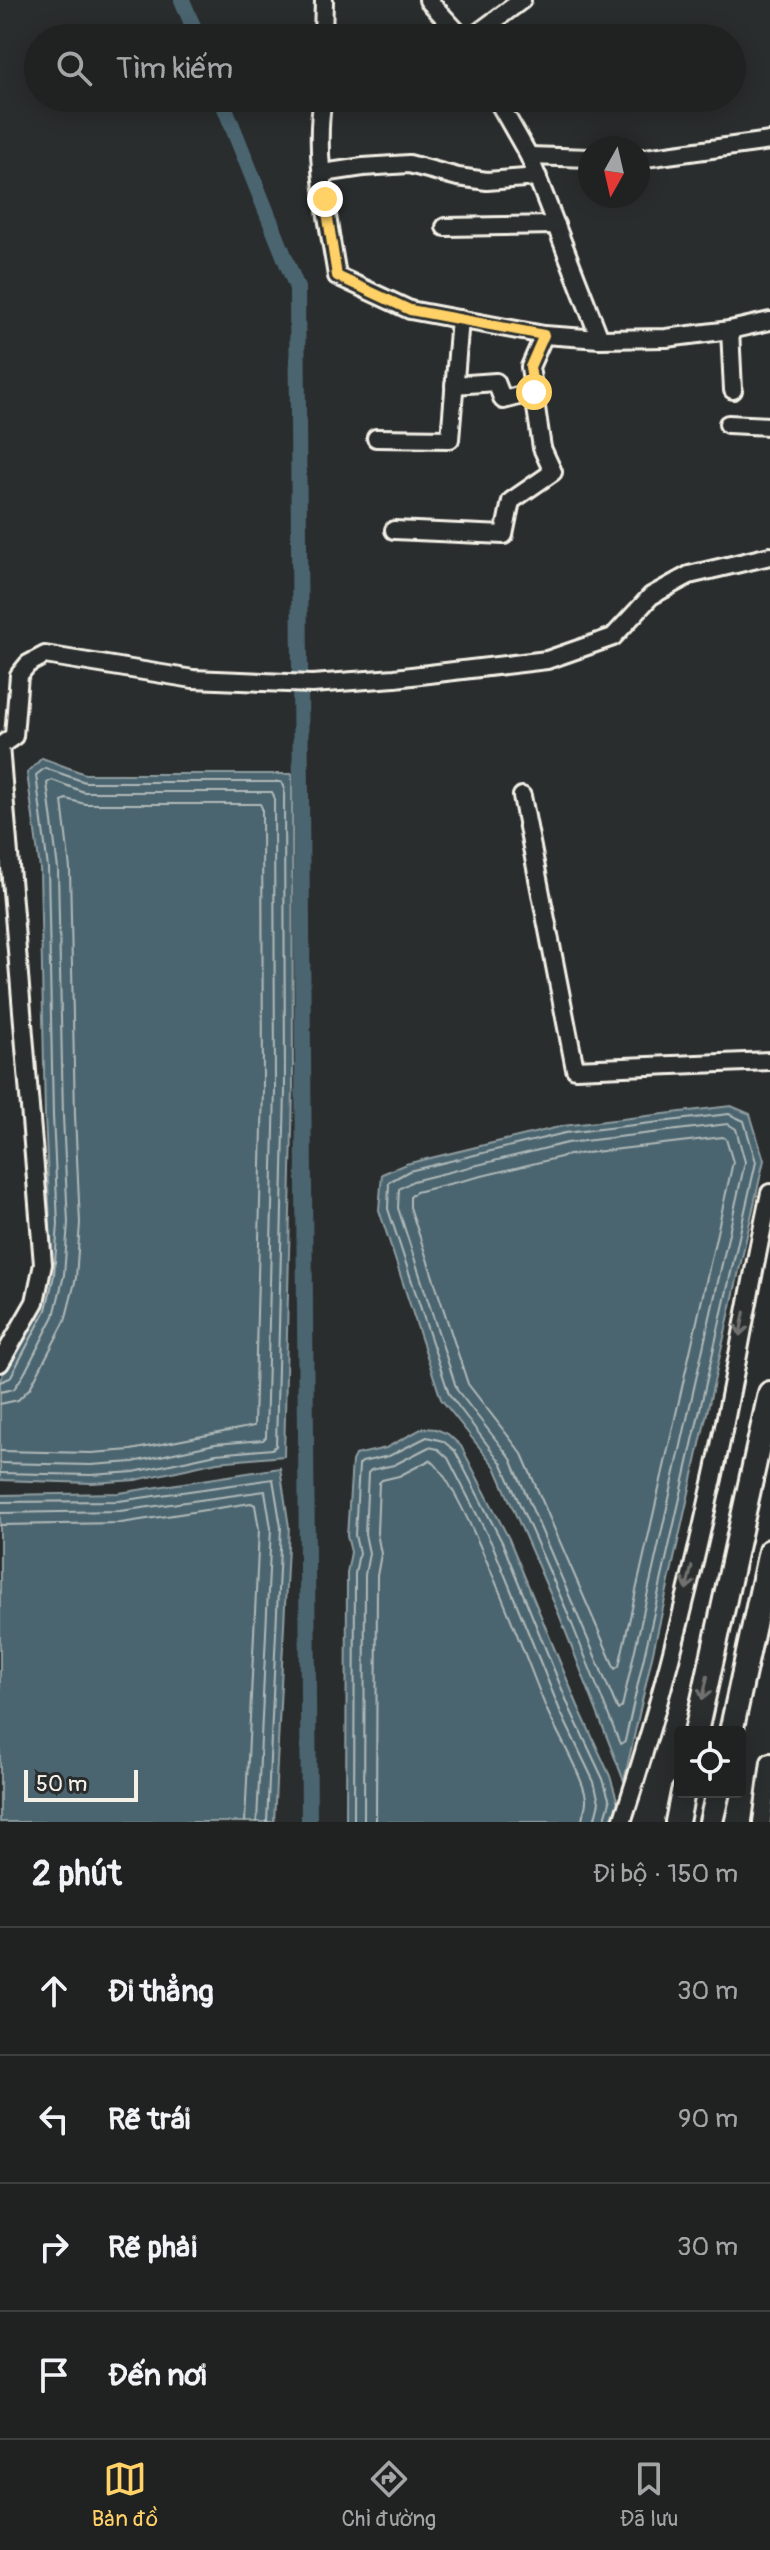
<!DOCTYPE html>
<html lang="vi">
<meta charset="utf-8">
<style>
:root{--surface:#202222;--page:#2d2f2f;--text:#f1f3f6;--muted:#a2a4a5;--line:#3d3f40;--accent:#ffd166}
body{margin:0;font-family:Pangolin,sans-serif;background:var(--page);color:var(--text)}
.controls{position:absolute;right:24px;bottom:24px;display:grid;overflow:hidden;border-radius:8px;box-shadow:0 4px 20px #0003}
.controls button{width:72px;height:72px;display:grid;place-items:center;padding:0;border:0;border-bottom:2px solid var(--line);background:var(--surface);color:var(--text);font:40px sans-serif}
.compass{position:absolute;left:578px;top:136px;width:72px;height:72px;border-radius:50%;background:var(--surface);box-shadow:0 4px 20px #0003;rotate:188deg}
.scale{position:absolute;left:24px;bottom:20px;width:114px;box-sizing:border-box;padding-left:8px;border:4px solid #f4f1e8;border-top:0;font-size:22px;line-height:28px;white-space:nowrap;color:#f4f1e8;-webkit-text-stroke:6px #2a2d2e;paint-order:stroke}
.stop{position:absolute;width:24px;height:24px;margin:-18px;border:6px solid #ffd166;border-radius:50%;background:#fff}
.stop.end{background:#ffd166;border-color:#fff;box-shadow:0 2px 8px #0008}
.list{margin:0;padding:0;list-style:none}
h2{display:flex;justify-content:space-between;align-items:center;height:104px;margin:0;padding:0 32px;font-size:34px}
h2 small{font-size:26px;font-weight:400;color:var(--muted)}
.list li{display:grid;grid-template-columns:52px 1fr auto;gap:24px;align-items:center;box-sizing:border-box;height:128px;padding:0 32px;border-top:2px solid var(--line)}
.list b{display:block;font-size:30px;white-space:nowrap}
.list em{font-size:26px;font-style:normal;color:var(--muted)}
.icon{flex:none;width:44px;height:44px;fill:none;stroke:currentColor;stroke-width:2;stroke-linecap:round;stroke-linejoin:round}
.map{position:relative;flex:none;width:770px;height:1822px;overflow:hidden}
.search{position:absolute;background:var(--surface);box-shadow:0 4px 20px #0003;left:24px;right:24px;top:24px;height:88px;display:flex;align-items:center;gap:20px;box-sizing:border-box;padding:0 28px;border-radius:44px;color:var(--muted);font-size:30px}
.sheet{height:616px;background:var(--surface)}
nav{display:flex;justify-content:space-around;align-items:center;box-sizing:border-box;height:112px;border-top:2px solid var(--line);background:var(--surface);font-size:22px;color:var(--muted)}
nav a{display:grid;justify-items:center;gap:4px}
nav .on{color:var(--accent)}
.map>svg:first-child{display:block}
</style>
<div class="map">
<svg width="770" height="1822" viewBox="0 0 770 1822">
<rect width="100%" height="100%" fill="#2a2d2e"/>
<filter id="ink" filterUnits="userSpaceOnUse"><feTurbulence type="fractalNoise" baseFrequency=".0125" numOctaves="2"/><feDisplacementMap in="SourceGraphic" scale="16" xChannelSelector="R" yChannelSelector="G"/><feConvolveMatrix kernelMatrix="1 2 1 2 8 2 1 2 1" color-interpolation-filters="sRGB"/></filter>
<g filter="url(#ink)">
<g fill="#4b6570" stroke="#8f9da0" stroke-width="2">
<path d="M42 758 85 774H292L293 1090 284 1456 217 1462 136 1480 92 1483 0 1480V1380L38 1308 46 1274 50 1223 45 1116 40 869 27 773Z"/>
<path d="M731 1106 750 1114 764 1160 624 1781 558 1612 495 1467 441 1399 379 1210 382 1174 406 1164 563 1126Z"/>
<path d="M423 1428 436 1429 448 1434 461 1446 509 1539 578 1706 610 1776 618 1803 610 1822H346L347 1573 351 1552 347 1536 352 1461 355 1455 386 1448Z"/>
<path d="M280 1468 289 1527 274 1822H0V1495L119 1493Z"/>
</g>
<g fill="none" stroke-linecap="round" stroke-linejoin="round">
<g stroke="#b0b9b8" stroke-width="2">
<path d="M729 1114 744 1121 756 1162 625 1741 620 1744 566 1609 502 1464 449 1394 388 1209 389 1182 409 1171 565 1133Z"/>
<path d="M728 1124 736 1129 745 1162 622 1707 618 1710 511 1459 457 1390 398 1208 399 1189 413 1181 567 1143Z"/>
<path d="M723 1137 726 1139 733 1162 619 1666 615 1669 522 1454 468 1384 410 1207V1197L416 1192 569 1155Z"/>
<path d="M0 1382 10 1378 46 1310 54 1275 58 1224 53 1116 48 868 36 775 45 768 85 782H281L284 786 285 1090 276 1446 272 1449 216 1454 134 1472 91 1475 0 1473"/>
<path d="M0 1392 14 1389 24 1374 54 1316 64 1275 68 1223 63 1116 58 869 47 783 52 780 84 792H272L274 796 275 1090 266 1437 263 1440 215 1444 133 1462 91 1465 0 1463"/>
<path d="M0 1404 18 1400 30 1388 65 1321 76 1278 80 1223 75 1115 70 869 62 801 66 799 85 804H260L262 808 263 1090 254 1426 131 1450 91 1453 0 1451"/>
<path d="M0 1502 119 1501 273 1479 281 1527 267 1822"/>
<path d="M0 1513 120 1511 265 1491 271 1528 257 1822"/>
<path d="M0 1525 121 1523 251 1503 255 1505 259 1529 245 1822"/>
<path d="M354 1822 355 1574 359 1553 355 1535 359 1465 362 1462 389 1456 427 1437 443 1441 455 1451 502 1542 570 1709 603 1779 610 1802 604 1822"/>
<path d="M364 1822 365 1575 369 1553 365 1534 368 1473 371 1470 394 1465 429 1447 438 1449 448 1458 493 1546 561 1713 594 1782 599 1802 594 1822"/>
<path d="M376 1822 377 1576 381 1554 377 1533 379 1483 382 1480 399 1476 430 1460C459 1477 529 1666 546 1708 556 1731 583 1777 586 1798 587 1806 582 1814 582 1822"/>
</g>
<g stroke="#4b6570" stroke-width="16">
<path d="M182 0 198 38"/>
<path d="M221 98 297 288 309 1822"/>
</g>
<g stroke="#f4f1e8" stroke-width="22">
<g id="minor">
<path d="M428 0 463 38"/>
<path d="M323 38 324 0"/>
<path d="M471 38 522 0"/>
<path d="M323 98C313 156 328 219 337 276L410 310 544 335 600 339 666 338 730 330 770 321"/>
<path d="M496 98 529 156 600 339"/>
<path d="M323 99 368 98"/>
<path d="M529 156 590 158"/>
<path d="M638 159 770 141"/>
<path d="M323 173 363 167 409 164 458 177 487 181 538 177"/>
<path d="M445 227 556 225"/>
<path d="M730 330 733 390"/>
<path d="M454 385 496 382 503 400 534 392"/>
<path d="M728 424 770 426"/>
<path d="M376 438 450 439 460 319"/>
<path d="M394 530 504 535 511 501 553 472 542 448 530 367 544 335"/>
<path d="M0 746 14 736 19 675 28 664 45 655 193 679 312 684 395 678 547 660 613 637 651 596 689 575 770 556"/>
<path d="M0 746 43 1264 35 1302 0 1363"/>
<path d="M522 796 575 1069 770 1061"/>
<path d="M622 1822C658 1714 686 1602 710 1492 733 1393 748 1292 770 1193"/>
<path d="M762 1822 770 1762"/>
</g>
</g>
<g stroke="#f4f1e8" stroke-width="28">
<g id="highway">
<path d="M696 1732 770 1393"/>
<path d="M731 1732 770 1551"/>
<path d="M677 1822 683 1792"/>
<path d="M711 1822 718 1792"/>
</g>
</g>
<use href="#minor" stroke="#2a2d2e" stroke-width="16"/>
<use href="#highway" stroke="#2a2d2e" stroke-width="22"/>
</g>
<defs><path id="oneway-shaft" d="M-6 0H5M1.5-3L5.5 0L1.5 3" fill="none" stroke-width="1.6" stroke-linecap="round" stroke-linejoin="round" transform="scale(2)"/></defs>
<g stroke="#71726f">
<use href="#oneway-shaft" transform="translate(742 1324) rotate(101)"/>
<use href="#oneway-shaft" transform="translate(689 1578) rotate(104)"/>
<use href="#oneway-shaft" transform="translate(705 1688) rotate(102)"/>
</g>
</g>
<g fill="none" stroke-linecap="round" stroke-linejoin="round" filter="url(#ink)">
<path stroke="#ffd166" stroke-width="10" d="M325 199 337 276 410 310 544 335 530 367 534 392"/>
</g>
</svg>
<div class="controls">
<button><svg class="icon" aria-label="locate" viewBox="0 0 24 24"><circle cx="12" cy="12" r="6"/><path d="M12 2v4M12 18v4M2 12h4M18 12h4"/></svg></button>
</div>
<svg class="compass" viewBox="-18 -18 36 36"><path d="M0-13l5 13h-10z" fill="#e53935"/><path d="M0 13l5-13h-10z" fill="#a2a4a5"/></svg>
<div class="scale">50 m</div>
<div class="stop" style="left:534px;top:392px"></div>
<div class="stop end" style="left:325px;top:199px"></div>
<div class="search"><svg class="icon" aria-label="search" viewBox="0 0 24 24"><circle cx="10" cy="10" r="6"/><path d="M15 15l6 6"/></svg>Tìm kiếm</div>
</div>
<section class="sheet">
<h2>2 phút<small>Đi bộ · 150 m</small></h2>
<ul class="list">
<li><svg class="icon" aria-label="ahead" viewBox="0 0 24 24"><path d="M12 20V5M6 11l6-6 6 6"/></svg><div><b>Đi thẳng</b></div><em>30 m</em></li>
<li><svg class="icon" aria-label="left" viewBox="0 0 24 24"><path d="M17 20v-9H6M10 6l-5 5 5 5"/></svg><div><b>Rẽ trái</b></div><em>90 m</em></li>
<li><svg class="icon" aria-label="right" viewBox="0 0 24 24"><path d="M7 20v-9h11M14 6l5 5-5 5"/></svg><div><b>Rẽ phải</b></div><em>30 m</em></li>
<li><svg class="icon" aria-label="arrive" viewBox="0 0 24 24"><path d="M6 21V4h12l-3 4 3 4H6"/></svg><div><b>Đến nơi</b></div></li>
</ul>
</section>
<nav>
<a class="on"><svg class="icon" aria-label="map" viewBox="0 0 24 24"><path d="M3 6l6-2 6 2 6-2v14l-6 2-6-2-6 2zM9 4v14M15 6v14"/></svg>Bản đồ</a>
<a><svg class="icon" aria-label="directions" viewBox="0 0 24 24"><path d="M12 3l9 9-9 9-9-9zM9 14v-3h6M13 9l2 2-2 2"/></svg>Chỉ đường</a>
<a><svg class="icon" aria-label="saved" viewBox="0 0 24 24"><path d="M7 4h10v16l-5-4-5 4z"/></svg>Đã lưu</a>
</nav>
